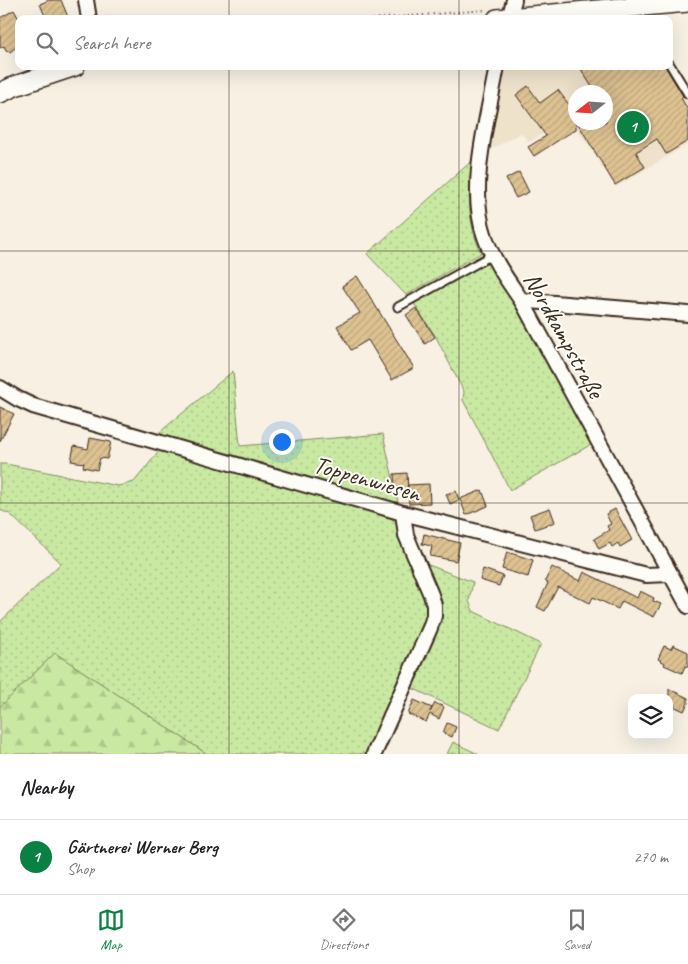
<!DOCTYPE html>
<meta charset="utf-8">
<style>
:root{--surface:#fff;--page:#f2f2f2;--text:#202124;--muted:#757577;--line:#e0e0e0;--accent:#0b8043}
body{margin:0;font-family:Caveat,sans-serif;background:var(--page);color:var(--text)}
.controls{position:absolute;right:15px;bottom:15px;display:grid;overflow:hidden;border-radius:10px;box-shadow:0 5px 20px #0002}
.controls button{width:45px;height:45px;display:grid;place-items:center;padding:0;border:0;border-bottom:1px solid var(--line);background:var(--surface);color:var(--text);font:25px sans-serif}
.compass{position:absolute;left:568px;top:85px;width:45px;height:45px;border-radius:50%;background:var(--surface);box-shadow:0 5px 20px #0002;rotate:253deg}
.you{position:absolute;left:281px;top:441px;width:18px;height:18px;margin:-12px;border:4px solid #fff;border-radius:50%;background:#1a73e8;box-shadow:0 0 0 8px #1a73e833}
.badge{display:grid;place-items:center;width:32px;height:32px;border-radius:50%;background:var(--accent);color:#fff;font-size:16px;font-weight:700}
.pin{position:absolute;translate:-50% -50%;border:2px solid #fff;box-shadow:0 1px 5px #0006}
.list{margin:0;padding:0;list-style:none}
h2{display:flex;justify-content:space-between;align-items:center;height:65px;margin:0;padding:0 20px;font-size:21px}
h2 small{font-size:16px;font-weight:400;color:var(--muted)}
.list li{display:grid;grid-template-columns:32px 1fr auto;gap:15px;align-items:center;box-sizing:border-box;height:75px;padding:0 20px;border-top:1px solid var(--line)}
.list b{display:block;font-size:19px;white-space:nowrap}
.list p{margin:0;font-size:16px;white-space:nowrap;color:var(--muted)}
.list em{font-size:16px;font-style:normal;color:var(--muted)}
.icon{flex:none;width:28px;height:28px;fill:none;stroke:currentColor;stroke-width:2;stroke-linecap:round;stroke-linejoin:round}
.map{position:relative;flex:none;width:688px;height:754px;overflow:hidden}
.search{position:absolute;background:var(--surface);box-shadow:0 5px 20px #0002;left:15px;right:15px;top:15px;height:55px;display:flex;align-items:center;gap:12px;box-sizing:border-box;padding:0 18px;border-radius:10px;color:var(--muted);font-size:19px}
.sheet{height:140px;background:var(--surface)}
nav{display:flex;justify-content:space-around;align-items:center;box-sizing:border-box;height:70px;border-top:1px solid var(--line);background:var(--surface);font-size:14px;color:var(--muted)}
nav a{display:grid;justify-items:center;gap:2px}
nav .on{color:var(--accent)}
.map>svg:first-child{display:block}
</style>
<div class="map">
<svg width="688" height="754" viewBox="0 0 688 754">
<defs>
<pattern id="grass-dots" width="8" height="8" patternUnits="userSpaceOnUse" patternTransform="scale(1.25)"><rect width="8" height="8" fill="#c9e9a2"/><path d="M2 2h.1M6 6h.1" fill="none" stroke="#aec88b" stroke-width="1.8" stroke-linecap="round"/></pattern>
<pattern id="forest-firs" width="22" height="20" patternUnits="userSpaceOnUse" patternTransform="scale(1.25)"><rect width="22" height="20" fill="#c9e9a2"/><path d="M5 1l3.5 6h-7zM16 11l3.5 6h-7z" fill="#aec88b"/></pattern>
<pattern id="building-hatch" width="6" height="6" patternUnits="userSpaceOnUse" patternTransform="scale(1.25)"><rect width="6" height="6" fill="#ddc292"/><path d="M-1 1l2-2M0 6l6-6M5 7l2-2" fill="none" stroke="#bfa77d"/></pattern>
</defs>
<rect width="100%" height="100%" fill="#f7f0e3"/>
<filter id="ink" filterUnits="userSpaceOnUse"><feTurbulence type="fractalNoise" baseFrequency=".02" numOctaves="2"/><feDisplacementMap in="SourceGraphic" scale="10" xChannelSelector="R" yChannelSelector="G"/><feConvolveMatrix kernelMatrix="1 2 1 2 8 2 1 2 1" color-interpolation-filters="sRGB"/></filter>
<g filter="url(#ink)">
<path fill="#efe2cb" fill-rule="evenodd" d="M669 52 688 83V144L616 187 570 118 529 142 521 133 488 151 505 66H669ZM576 92H606V122H576Z"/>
<g fill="url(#grass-dots)" stroke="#828a60">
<path d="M474 159C467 193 467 221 481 253L406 295 367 254Z"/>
<path d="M485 264H493L592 444 510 490 463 400 464 392 436 337 413 302Z"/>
<path d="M233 371 240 446 383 434 399 506 154 437Z"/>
<path d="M161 449 391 517C406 540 426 585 430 612L369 754H207L55 653 0 707V622L61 563 10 514 0 510V464H6L118 486 134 482Z"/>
<path d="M426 564 473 582 469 601 473 611 541 644 499 729 410 687 442 609Z"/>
<path d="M453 742 478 754H447Z"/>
</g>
<path fill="url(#forest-firs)" stroke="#828a60" d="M55 653 207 754H0V707Z"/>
<g fill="url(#building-hatch)" stroke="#3b2a1e">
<path d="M49 0H61L68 17 62 19H46L40 4Z"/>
<path d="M14 10 19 19V45L10 52 6 50 4 46 0 48V18Z"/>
<path d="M579 66H665L683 96 681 98 688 110V141L666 154 657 139 636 152 645 167 615 185 577 122H606V92H595Z"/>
<path d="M528 86 540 103 558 90 576 114V129L534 156 528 147 546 136 516 95Z"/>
<path d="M519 172 529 192 516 198 506 179Z"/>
<path d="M357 276 414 368 392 380 368 340 351 350 337 326 360 313 342 286Z"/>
<path d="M416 308 435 337 425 344 406 315Z"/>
<path d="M0 407 14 414 0 441Z"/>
<path d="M90 438 111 442 107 459 100 458 97 470 83 467 84 463 71 461 74 446 88 449Z"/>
<path d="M407 473 408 491 395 494 394 474Z"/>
<path d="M429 484 430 503 409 504 408 485Z"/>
<path d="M482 490 488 506 466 515 460 499Z"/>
<path d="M456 491 459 500 450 504 446 494Z"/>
<path d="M550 508 555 522 535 529 530 515Z"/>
<path d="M615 509 632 540 620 547 618 543 612 547 610 543 599 549 594 539 609 530 607 526 611 524 606 514Z"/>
<path d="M424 534 460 543 456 561 430 556 432 546 422 544Z"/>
<path d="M507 552 533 560 528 577 502 569Z"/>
<path d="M552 567 580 581 584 572 637 598 640 591 654 598 653 601 661 604 654 617 622 601 618 609 593 597 590 603 558 587 545 611 537 607 548 583 545 581Z"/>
<path d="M483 569 503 576 499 586 480 580Z"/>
<path d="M673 645 688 652V667L685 666 682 673 664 665 665 663 658 659 664 646 671 649Z"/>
<path d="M669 689 688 698V703L684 711 669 704Z"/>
<path d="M414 700 432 708 430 712 435 703 444 707 439 719 430 714 426 722 408 714Z"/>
<path d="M447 723 456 727 452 737 443 733Z"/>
</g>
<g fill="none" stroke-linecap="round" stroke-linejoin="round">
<g stroke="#3b2a1e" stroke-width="11">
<g id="lane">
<path d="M669 63 688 94"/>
<path d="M398 307 492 255"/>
</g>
</g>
<g stroke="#3b2a1e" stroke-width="18">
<g id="street">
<path d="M86 0 89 19"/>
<path d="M509 19 514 0"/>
<path d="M497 66C488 118 467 187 485 237 493 261 509 282 523 303L688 606"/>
<path d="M523 303 530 301 688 314"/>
<path d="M0 388 18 399 33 406 403 513 646 575 669 574"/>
<path d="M374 754 430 628 434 616V605L431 595 406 535 403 513"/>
</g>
</g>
<g stroke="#3b2a1e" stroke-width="22">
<g id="secondary">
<path d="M497 19 688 2"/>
<path d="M0 93 15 86 75 66"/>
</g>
</g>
<path stroke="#3b2a1e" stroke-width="2" stroke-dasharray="1 4" stroke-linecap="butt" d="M373 19 486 10"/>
<use href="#lane" stroke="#fdfcf7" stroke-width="7"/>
<use href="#street" stroke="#fdfcf7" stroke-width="14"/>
<use href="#secondary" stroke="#fdfcf7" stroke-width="19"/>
</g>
</g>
<path fill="none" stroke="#3b2a1e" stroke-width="1" stroke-opacity="0.55" d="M229 0V19M459 0V19M229 66V754M459 66V754M0 251H688M0 503H688"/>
<g text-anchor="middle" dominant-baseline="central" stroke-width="4" stroke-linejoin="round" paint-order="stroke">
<g font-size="25" fill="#3b2a1e" stroke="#fdfcf7">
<text transform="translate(564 335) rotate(61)">Nordkampstraße</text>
<text transform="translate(367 479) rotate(16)">Toppenwiesen</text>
</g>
</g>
</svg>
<div class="controls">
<button><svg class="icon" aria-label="layers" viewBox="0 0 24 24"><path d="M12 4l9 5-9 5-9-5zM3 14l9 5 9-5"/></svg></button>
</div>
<svg class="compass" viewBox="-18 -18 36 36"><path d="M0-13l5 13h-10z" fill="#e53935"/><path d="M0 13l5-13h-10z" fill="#757577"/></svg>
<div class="you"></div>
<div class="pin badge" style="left:633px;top:127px">1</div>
<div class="search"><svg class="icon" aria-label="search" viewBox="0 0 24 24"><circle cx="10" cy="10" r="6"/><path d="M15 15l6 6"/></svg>Search here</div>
</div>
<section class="sheet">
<h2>Nearby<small></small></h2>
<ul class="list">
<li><span class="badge">1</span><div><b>Gärtnerei Werner Berg</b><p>Shop</p></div><em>270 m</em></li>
</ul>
</section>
<nav>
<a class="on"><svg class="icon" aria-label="map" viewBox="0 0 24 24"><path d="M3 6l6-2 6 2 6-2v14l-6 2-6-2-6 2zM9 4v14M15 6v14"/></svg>Map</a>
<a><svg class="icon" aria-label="directions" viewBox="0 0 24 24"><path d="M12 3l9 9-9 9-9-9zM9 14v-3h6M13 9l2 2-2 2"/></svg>Directions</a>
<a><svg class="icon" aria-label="saved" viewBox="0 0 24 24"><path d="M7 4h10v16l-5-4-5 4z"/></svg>Saved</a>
</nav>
